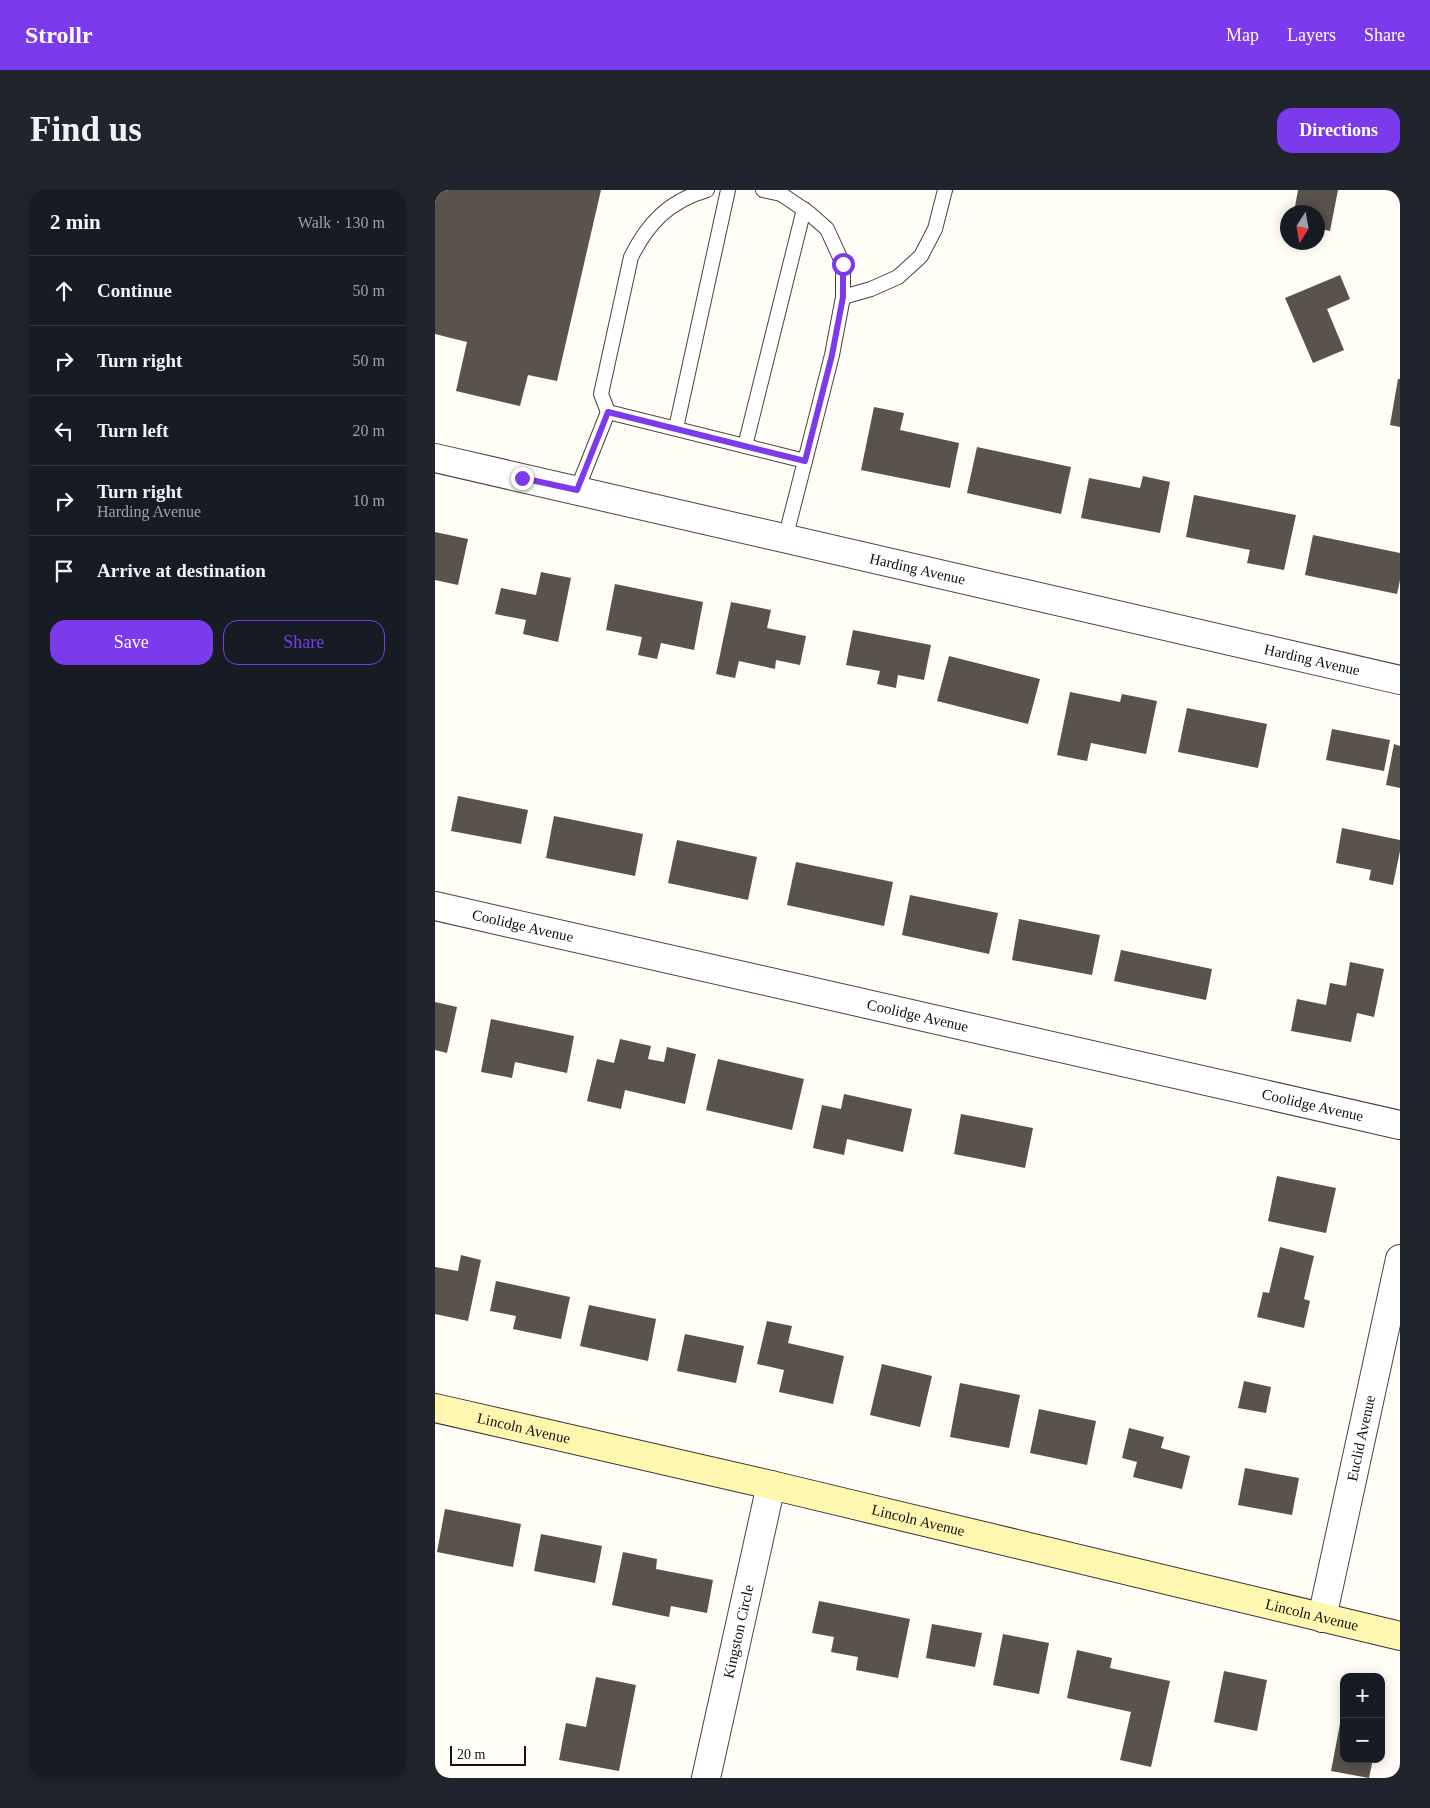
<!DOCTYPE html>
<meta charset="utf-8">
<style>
:root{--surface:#171b24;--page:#20242c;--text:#f1f3f6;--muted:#9ea1a6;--line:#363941;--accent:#7c3aed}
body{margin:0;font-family:"Times New Roman",serif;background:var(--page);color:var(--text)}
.controls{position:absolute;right:15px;bottom:15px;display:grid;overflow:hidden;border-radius:10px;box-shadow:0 2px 12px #0003}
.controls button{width:45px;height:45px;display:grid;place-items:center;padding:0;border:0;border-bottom:1px solid var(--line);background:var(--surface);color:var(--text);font:25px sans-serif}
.compass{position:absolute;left:845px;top:15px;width:45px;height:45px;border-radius:50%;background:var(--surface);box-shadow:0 2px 12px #0003;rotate:191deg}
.scale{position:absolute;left:15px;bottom:12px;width:76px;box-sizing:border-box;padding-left:5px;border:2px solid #111;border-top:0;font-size:14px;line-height:18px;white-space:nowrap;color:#111;-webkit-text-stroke:4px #fff;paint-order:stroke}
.stop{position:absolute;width:15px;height:15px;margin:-11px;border:4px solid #7c3aed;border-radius:50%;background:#fff}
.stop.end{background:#7c3aed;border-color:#fff;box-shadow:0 1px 5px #0008}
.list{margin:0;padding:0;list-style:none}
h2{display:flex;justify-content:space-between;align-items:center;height:65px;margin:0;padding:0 20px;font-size:21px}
h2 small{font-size:16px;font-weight:400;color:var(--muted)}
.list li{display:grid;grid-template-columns:32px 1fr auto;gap:15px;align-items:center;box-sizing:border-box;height:70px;padding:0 20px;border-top:1px solid var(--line)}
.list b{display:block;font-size:19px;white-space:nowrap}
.list p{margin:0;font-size:16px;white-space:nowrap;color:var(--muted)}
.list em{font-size:16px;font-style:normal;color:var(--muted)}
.actions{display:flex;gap:10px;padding:15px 20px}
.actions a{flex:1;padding:11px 0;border:1px solid var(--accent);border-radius:15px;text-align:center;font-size:18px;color:var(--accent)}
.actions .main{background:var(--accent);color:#fff}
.icon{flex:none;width:28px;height:28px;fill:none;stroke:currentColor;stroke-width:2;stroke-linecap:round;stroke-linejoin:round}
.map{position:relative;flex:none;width:965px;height:1588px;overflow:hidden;border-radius:15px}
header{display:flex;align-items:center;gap:30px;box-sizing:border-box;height:70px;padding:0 25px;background:var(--accent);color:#fff}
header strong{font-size:24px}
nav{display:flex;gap:28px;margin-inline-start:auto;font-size:18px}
.intro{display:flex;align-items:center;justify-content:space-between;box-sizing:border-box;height:120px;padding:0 30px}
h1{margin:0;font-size:35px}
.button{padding:12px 22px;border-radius:15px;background:var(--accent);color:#fff;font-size:18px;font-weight:700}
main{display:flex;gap:30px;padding:0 30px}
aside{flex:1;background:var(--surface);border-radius:15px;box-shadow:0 2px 12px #0003}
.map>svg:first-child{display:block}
</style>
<header>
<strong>Strollr</strong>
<nav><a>Map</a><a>Layers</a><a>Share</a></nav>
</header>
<div class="intro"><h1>Find us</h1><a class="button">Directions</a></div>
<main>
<aside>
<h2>2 min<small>Walk · 130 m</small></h2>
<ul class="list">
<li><svg class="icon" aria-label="ahead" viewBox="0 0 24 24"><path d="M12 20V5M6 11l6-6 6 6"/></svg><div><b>Continue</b></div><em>50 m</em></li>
<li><svg class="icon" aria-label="right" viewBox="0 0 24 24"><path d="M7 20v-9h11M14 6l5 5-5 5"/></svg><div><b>Turn right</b></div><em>50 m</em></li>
<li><svg class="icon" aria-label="left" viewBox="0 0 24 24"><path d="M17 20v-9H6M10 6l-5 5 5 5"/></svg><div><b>Turn left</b></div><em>20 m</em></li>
<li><svg class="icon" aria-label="right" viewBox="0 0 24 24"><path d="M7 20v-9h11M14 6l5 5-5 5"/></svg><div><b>Turn right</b><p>Harding Avenue</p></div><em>10 m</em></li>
<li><svg class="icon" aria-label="arrive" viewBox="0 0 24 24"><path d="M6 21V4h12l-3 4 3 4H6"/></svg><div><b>Arrive at destination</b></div></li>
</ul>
<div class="actions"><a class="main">Save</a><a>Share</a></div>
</aside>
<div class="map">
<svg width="965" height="1588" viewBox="0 0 965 1588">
<rect width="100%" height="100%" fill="#fffdf5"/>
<g fill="#5a524d">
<path d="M0 0H166L122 191 93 185 85 216 21 201 32 152 0 144Z"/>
<path d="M863 0H903L895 41 882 38V22H859Z"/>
<path d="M905 85 915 109 892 119 909 160 878 173 850 108Z"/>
<path d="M963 189H965V237L955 235Z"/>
<path d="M439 217 469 223 465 240 524 253 515 298 426 280Z"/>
<path d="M542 257 636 277 626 324 532 303Z"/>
<path d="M708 286 735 292 725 343 646 328 654 288 705 298Z"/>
<path d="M759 305 861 325 849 380 812 373 815 360 751 347Z"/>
<path d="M0 342 33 349 23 395 0 390Z"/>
<path d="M878 345 965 363V390L962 404 870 385Z"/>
<path d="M106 382 136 388 123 452 88 444 91 430 60 424 66 398 101 405Z"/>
<path d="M180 394 268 412 259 460 226 453 222 469 203 465 207 447 171 440Z"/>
<path d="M296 412 336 420 332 438 371 446 365 475 341 470 340 479 304 471 300 488 281 484Z"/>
<path d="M418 440 496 455 489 490 463 485 461 498 442 494 445 481 411 475Z"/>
<path d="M514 466 605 489 593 534 502 511Z"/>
<path d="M635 502 685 512 687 504 722 511 711 564 656 553 652 571 622 565Z"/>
<path d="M752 518 832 534 823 578 743 562Z"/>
<path d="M897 539 955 550 949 581 891 570Z"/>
<path d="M959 554 965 556V598L951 595Z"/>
<path d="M23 606 93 620 86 654 16 641Z"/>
<path d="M119 626 208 644 200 686 111 668Z"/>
<path d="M907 638 965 650V661L958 695 934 690 936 680 901 673Z"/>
<path d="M242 650 322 667 313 710 233 693Z"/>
<path d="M361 672 458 692 449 736 352 715Z"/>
<path d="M475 705 563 723 554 764 467 745Z"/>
<path d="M584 729 665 745 657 785 577 770Z"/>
<path d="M686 760 777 779 771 810 679 791Z"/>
<path d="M915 772 949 779 939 827 922 823 916 852 856 841 862 809 891 815 895 793 911 796Z"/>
<path d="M0 812 22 817 12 863 0 860Z"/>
<path d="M56 829 139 846 132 883 80 872 77 888 46 882Z"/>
<path d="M185 849 216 856 213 869 229 872 232 857 261 864 250 914 190 900 186 919 152 911 162 869 179 873Z"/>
<path d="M283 869 369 889 357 940 271 920Z"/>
<path d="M409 904 477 919 468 962 412 949 409 965 378 958 387 915 406 919Z"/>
<path d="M526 924 598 938 590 978 519 964Z"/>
<path d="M842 986 901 998 891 1043 833 1031Z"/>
<path d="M845 1057 879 1066 869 1109 875 1111 869 1138 822 1127 828 1102 834 1103Z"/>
<path d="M26 1065 46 1070 33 1131 0 1124V1077L23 1081Z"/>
<path d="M61 1091 135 1107 126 1149 78 1139 81 1126 55 1121Z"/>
<path d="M154 1115 221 1129 213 1171 145 1156Z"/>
<path d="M332 1131 357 1136 353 1153 409 1166 398 1214 344 1202 349 1180 322 1174Z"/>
<path d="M250 1144 309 1156 301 1193 242 1181Z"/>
<path d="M447 1174 497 1186 485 1237 435 1225Z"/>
<path d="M809 1191 836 1197 831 1223 803 1218Z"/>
<path d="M525 1193 585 1205 574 1258 515 1247Z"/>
<path d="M604 1219 661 1231 652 1275 595 1263Z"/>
<path d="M694 1238 729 1247 726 1258 755 1266 747 1299 698 1287 702 1272 687 1268Z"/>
<path d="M810 1278 864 1288 857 1325 803 1315Z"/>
<path d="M10 1319 86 1334 78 1377 2 1362Z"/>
<path d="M106 1344 167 1356 160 1393 99 1381Z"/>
<path d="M188 1362 222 1369 221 1379 278 1390 272 1423 236 1416 234 1427 177 1415Z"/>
<path d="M384 1411 475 1429 463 1488 421 1480 423 1467 396 1462 399 1447 377 1443Z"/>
<path d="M497 1434 547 1443 540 1477 491 1468Z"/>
<path d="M568 1444 614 1453 604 1504 558 1495Z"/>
<path d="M642 1460 677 1468 675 1478 735 1491 716 1577 685 1570 696 1522 632 1508Z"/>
<path d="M789 1481 832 1490 822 1541 779 1532Z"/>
<path d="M161 1487 201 1495 184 1581 124 1570 131 1533 151 1537Z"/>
<path d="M908 1518 909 1569H938L934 1588 896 1581Z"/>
</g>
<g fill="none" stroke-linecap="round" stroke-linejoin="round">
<g stroke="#444" stroke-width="16">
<g id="lane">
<path d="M328 0 346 4 374 23 392 39 408 74V107L397 165 370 271"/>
<path d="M408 107 436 99 463 87 486 66 500 39 510 0"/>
<path d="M173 222 166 204 196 67C213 33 234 11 272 0"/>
<path d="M241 238 293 0"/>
<path d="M310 256 369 19"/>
<path d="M142 300 173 222 370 271 350 349"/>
</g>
</g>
<g stroke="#444" stroke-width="30">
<g id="street">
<path id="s1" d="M0 268 965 490"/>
<path id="s2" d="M0 716 965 935"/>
<path id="s3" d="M887 1428 965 1069"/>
<path id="s4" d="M271 1588 336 1295"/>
</g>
</g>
<g stroke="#333" stroke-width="30">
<g id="secondary">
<path id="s5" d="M0 1218 336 1295 965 1446"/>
</g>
</g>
<use href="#lane" stroke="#fff" stroke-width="14"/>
<use href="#street" stroke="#fff" stroke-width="28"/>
<use href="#secondary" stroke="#fff6b0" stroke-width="28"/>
</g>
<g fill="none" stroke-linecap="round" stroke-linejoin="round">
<path stroke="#7c3aed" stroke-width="6" d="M87 288 142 300 173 222 370 271 397 165 408 107V74"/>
</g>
<g text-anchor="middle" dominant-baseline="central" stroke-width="5" stroke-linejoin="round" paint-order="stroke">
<g font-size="15" fill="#111" stroke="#fff">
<text stroke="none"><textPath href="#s1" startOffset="495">Harding Avenue</textPath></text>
<text stroke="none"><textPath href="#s1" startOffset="900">Harding Avenue</textPath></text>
<text stroke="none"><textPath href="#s2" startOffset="90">Coolidge Avenue</textPath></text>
<text stroke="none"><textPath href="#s2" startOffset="495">Coolidge Avenue</textPath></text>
<text stroke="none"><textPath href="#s2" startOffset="900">Coolidge Avenue</textPath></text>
<text stroke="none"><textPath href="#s5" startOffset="91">Lincoln Avenue</textPath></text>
<text stroke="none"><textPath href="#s3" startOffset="184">Euclid Avenue</textPath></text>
<text stroke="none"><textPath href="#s5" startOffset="496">Lincoln Avenue</textPath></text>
<text stroke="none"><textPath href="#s5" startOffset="901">Lincoln Avenue</textPath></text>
<text stroke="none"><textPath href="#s4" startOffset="150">Kingston Circle</textPath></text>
</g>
</g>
</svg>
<div class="controls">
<button>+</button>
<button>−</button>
</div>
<svg class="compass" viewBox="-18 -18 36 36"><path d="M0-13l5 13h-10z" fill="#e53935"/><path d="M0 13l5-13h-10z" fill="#9ea1a6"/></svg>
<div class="scale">20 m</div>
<div class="stop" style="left:408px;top:74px"></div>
<div class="stop end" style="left:87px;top:288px"></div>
</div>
</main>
